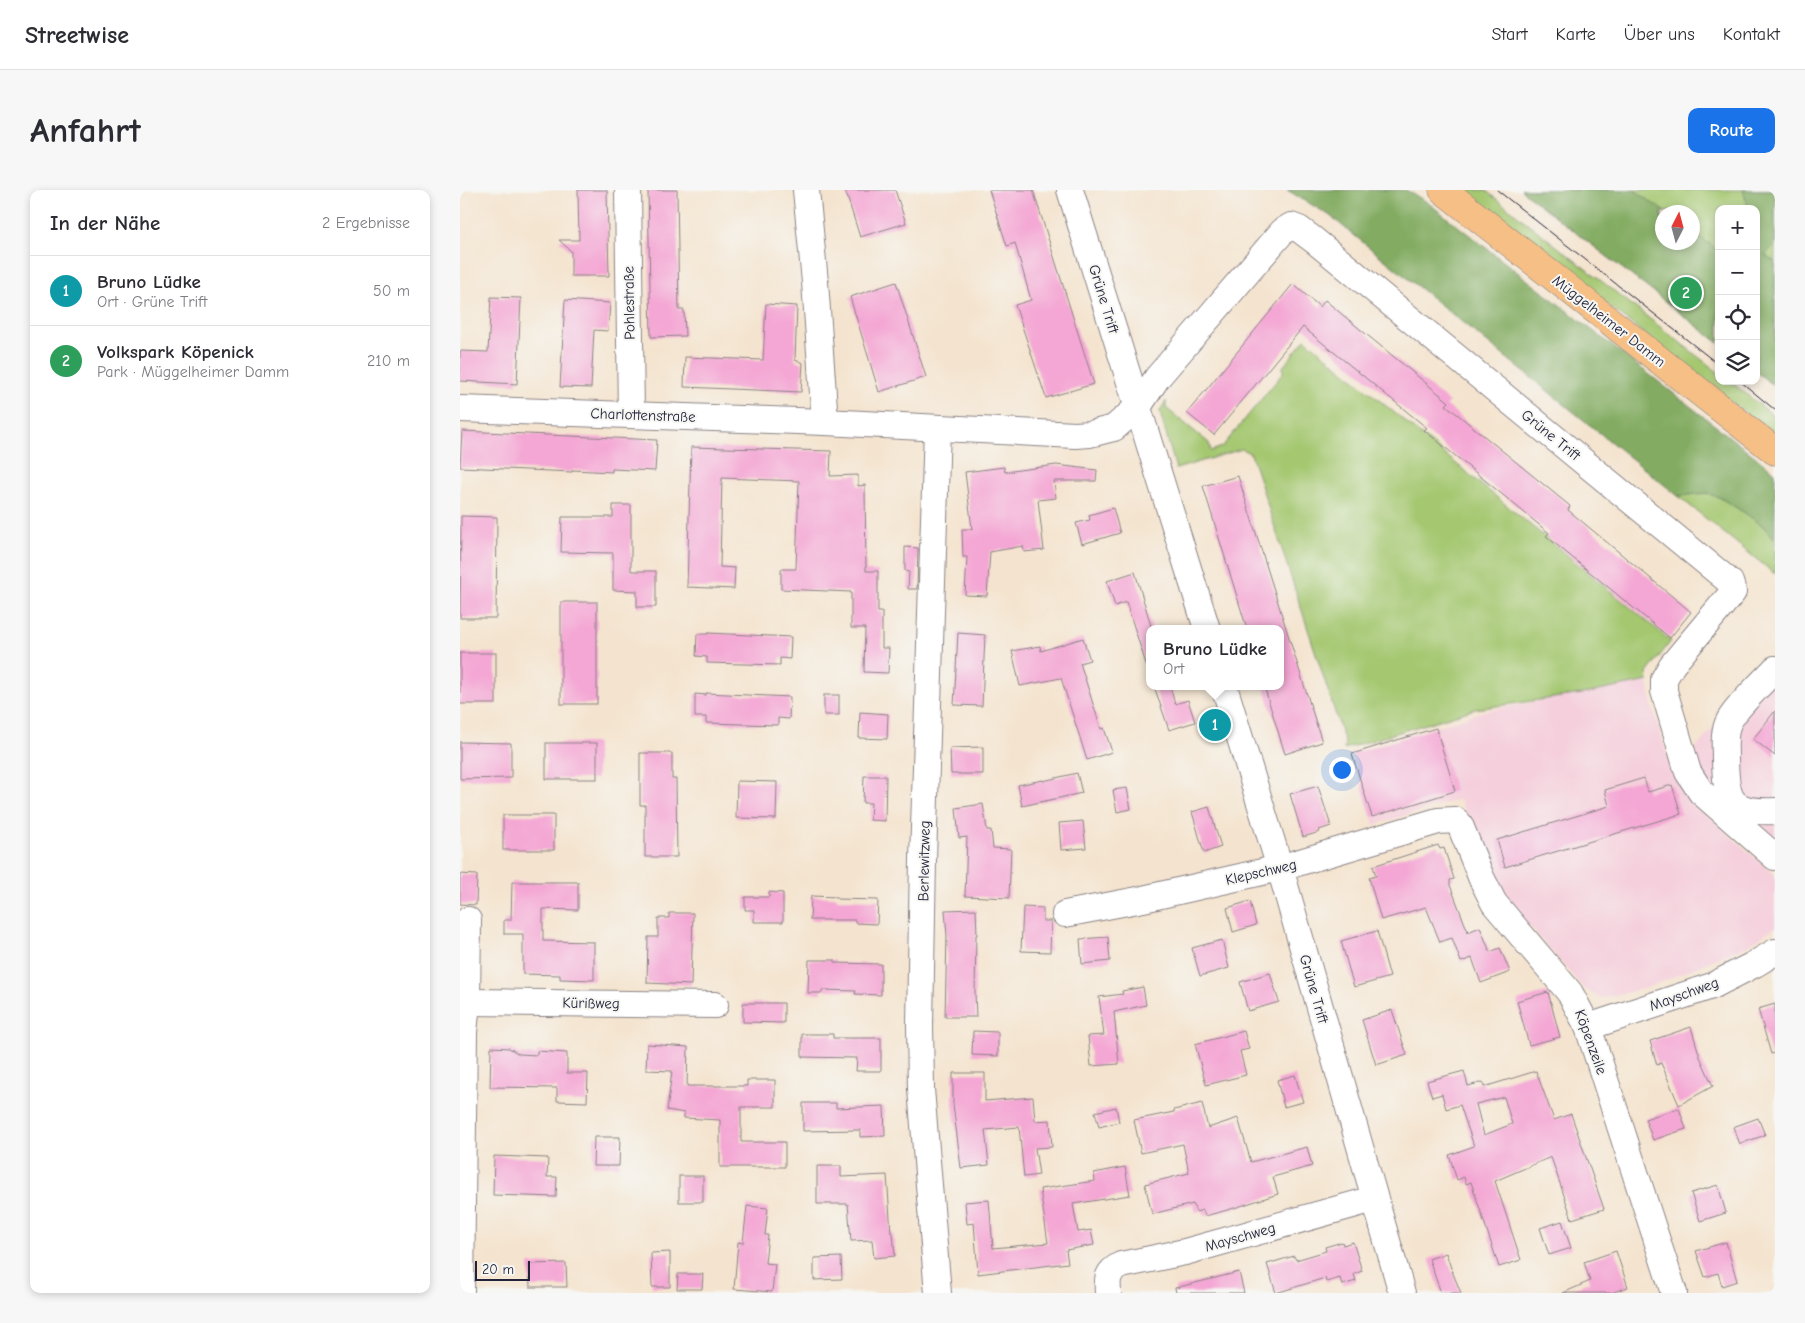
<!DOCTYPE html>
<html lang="de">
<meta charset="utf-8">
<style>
:root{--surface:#fff;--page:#f7f7f7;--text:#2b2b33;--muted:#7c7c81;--line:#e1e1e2;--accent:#1a73e8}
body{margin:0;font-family:"Comic Neue",sans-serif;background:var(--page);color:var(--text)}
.controls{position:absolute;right:15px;top:15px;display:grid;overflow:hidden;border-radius:10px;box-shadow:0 2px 8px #0003}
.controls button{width:45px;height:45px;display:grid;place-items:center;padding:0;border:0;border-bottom:1px solid var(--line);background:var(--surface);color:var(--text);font:25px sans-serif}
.compass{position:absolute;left:1195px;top:15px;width:45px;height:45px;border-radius:50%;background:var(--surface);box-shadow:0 2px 8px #0003;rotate:6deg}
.scale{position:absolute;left:15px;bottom:12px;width:55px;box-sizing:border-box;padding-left:5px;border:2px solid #22223b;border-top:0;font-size:14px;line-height:18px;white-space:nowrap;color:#22223b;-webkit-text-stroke:4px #f6f6f2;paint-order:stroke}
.you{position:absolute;left:881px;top:579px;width:18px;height:18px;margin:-12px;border:4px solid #fff;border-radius:50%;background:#1a73e8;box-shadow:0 0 0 8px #1a73e833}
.badge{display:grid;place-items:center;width:32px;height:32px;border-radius:50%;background:var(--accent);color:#fff;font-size:16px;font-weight:700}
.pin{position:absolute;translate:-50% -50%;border:2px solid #fff;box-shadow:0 1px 5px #0006}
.popup{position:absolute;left:686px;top:435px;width:138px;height:65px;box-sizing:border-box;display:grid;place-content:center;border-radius:10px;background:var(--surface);filter:drop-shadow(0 1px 4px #0005);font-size:16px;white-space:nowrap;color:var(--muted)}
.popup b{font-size:19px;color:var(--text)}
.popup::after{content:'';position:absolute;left:50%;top:100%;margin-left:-10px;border:10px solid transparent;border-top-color:var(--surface)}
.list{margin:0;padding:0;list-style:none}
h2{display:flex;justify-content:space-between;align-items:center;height:65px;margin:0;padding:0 20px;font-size:21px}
h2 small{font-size:16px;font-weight:400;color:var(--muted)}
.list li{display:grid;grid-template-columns:32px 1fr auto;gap:15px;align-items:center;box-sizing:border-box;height:70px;padding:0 20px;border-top:1px solid var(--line)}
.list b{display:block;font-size:19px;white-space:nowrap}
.list p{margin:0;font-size:16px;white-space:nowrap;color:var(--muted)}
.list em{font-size:16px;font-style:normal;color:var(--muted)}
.icon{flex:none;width:28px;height:28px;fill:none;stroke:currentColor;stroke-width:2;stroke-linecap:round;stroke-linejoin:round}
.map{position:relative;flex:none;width:1315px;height:1103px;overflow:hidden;border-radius:10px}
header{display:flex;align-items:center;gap:30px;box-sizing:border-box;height:70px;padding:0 25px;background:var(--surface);border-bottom:1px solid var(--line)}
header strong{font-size:24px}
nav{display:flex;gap:28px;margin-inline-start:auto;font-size:18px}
.intro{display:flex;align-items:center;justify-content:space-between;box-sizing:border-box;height:120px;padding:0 30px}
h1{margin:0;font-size:35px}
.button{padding:12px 22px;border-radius:10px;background:var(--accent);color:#fff;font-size:18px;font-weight:700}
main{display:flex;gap:30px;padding:0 30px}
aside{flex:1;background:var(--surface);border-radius:10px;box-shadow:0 2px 8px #0003}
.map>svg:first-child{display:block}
</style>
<header>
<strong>Streetwise</strong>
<nav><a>Start</a><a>Karte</a><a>Über uns</a><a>Kontakt</a></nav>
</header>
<div class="intro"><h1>Anfahrt</h1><a class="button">Route</a></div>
<main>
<aside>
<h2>In der Nähe<small>2 Ergebnisse</small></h2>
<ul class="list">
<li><span class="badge" style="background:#0f9aa8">1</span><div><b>Bruno Lüdke</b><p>Ort · Grüne Trift</p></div><em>50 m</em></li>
<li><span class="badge" style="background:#2e9e5b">2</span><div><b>Volkspark Köpenick</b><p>Park · Müggelheimer Damm</p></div><em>210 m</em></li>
</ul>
</aside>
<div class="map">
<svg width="1315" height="1103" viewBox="0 0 1315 1103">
<rect width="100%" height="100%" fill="#f6f6f2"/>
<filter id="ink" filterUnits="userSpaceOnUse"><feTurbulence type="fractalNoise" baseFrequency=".02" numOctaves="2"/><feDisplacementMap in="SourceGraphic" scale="10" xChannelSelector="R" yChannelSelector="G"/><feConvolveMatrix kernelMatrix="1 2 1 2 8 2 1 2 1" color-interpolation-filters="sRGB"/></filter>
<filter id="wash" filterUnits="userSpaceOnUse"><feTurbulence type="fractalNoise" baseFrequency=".0096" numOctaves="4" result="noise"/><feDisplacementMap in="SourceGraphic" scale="20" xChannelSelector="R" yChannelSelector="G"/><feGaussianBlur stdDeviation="1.12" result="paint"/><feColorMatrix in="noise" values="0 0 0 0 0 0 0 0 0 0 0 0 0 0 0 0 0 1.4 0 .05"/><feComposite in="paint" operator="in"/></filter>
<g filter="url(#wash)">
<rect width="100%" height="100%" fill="#f4e4cf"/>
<g fill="#f5cfdc">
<path d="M1315 465V651L1245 593 1231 564Z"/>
<path d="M1188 491 1191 513 1213 584 1222 600 1233 613 1315 685V737L1290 754 1187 798 1142 808 1124 799 1035 696 1000 609 914 635 892 564 1025 521Z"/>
</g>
<g fill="#a4c770" stroke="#637456" fill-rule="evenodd">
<path d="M1000 0H1025L1259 183V191H1270L1315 227V246Z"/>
<path d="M1061 0H1315V196L1296 182V19H1259V153ZM1202 22H1232V52H1202Z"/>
<path d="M845 149 1211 451 1187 483 1188 491 1129 503 1015 519 884 559 885 553 791 264 782 259 716 279 701 226 700 221 706 211V218L749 253 751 261 762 257 823 183V177Z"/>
<path d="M1245 303 1259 307 1285 323 1303 336 1315 350V384L1218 306Z"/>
</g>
<g fill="#83ac62" stroke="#52674e">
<path d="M827 0H946L967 12 1315 282V350L1303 336 1285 323 1259 307 1245 303 1218 306 869 25Z"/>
<path d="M1061 0H1174L1205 22H1202V52H1232L1233 42 1259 61V153Z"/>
<path d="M1283 0H1315V55L1305 65 1315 72V196L1296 182V19H1289Z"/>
</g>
<g id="blocks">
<g fill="#f4a7d4" fill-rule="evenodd">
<path d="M118 0H147L149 86H111V61L99 50H119Z"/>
<path d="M188 0H217L219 120H224L225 146 191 147Z"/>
<path d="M385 0H435L446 33 400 47Z"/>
<path d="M529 0H573L634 194 586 208 555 115 571 110 555 53 547 56Z"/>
<path d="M436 92 466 187 419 202 390 107Z"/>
<path d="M833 94 860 117 865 110 884 126 989 212 986 215 1110 316 1108 320 1231 422 1210 448 1086 346 1089 343 964 240 967 238 843 137 754 245 727 223Z"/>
<path d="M31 107 61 108 57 194 0 191V161L28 162Z"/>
<path d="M105 110 150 113 148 141 134 140 131 198 100 197Z"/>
<path d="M306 114 337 116 335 170 343 173 341 202 224 197 225 167 303 170Z"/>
<path d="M2 241 197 250 195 281 152 279V282L113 280 112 282 0 277Z"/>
<path d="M231 257 371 261 370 286 398 285V296L405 295 406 381H418V422H422V458H429L428 483 404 482 405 438H391V402L321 399V379H336L339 291 262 288 260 377 275 378 274 399 227 397Z"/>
<path d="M596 275 637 280 636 291H594L596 308 578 310 584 360 564 362 563 356 530 362 527 406 505 405 507 367H503L502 339H512L505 282 544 277 545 282Z"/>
<path d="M778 286 862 552 825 564 804 496H820V439H787L743 296Z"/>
<path d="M153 315H171V381H196V417H177V401L153 400V363L101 362 102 327H153Z"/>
<path d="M653 318 660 343 622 354 616 333 630 330 629 325Z"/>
<path d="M1 326 37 327 36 428H0Z"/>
<path d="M445 357 458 358 457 399H448L449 382 445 381Z"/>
<path d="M675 382 692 439H690V477H687L666 412 655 416 647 391Z"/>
<rect x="101" y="412" width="36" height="102"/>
<path d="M248 443 331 447 330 469 320 468V475L247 473V467L236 466 237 444H248Z"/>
<path d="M498 443 525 445 522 516 494 515Z"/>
<path d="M623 448 630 470 620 473 641 539 644 538 652 562 627 570 601 488 560 496 552 461 580 456 581 461Z"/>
<rect x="0" y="463" width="36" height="51"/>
<path d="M694 496H710L715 514 728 510 735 532 709 540Z"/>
<path d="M246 503 330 507 329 529 318 528V535L246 533V527H235V504L246 505Z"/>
<rect x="364" y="505" width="15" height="20"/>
<path d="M1315 521V566L1293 549Z"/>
<path d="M400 522 428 524 427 549 399 548Z"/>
<path d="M976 538 995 601 912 627 892 564Z"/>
<path d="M0 552 51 553V588L0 589Z"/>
<rect x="86" y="553" width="51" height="36"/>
<path d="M523 557V584H491L490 558Z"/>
<path d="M180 563H212V589H216L217 667H185V615H180Z"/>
<path d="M617 583 622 603 562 616 558 595 583 590V591Z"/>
<path d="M404 586H426L425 631 410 630 411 613H403Z"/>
<path d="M1184 588 1188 602 1212 595 1221 624 1045 677 1037 650 1149 616 1145 600Z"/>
<path d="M277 591 317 592 316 629 276 628Z"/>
<path d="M858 596 871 636 859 640 860 642 843 647 830 604Z"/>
<path d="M667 598 671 619 657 622 653 600Z"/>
<path d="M523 614 527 640H531L533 658 551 659 549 708 505 706 507 647 499 648 496 618Z"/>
<path d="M749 617 761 657 744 663 732 622Z"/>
<rect x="43" y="625" width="51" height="35"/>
<path d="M623 631 626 658 601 660 599 633Z"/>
<path d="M978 655 980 659 984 658 994 689 990 690V695L1008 742 1020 737 1030 762 1040 758 1050 782 1021 793 1012 768 1001 772 992 748 980 752 966 717 921 730 909 688 916 686 913 676Z"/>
<path d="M0 684 17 685 16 715 0 714Z"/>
<path d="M52 692H118V720L83 719V751L134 752V790L100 789V785L63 784V744H44V730H51Z"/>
<path d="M309 702 323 703V732H294V720H285V707H309Z"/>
<path d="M351 706 377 707V709L418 710 417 734 395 733V730H350Z"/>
<path d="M790 711 796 735 773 742 767 718Z"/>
<path d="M563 717 583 718V731H591L590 762 561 761Z"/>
<path d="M516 719 517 745H516L515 802 516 827H485L487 746 485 720Z"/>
<path d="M209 723H233L231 795 187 793 188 747H198V728H209Z"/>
<path d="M917 741 930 787 894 797 881 751Z"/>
<path d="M648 747 650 771 622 774 620 749Z"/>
<path d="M762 750 769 778 740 786 732 758Z"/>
<path d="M349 770H375V773L421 774V805L395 804 396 801 362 800V803H348Z"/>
<path d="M810 783 819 812 788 821 780 792Z"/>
<path d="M683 797 686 815 654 822 659 874 631 876 628 846 644 845 639 807 663 804 662 801Z"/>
<path d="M1088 802 1100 847 1069 855 1057 811Z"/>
<path d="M283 813H324V833L283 832Z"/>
<path d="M1315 814V863L1311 864 1298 819Z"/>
<path d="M932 820 947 865 916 875 902 830Z"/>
<path d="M1231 837 1240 867 1253 896 1219 915 1201 873 1197 875 1190 851Z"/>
<path d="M513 841 538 842V866L512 865Z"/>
<path d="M784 841 789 859 780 861 786 885 746 895 735 854Z"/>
<path d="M342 844H373V848H421V881H396L397 868 342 867Z"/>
<path d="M187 854 228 857 227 896H287V890H315V917H281V952H325V977H260V930L224 928V923L207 920 212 881 186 880Z"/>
<path d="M31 857 49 858 59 864 77 865V861L107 863V883H128L127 912 97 911V898L30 897Z"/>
<path d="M1004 881 1008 896 1023 892 1024 897 1076 881 1094 930 1111 924 1144 1019 1112 1029 1091 967 1035 991 1061 1070 1039 1077 1011 992 1006 994 1004 987 997 990 989 965 1014 956 1000 915 986 919 982 904 972 907 967 891ZM1044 907 1052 934 1024 945 1016 914Z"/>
<path d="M493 883H525V911L573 907 575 931 590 930 592 957 575 958 579 985 564 987 559 937 525 940 529 975 501 978 493 914Z"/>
<path d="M835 885 843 912 824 917 817 890Z"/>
<path d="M343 913H376V918L424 916 425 946 400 947V940L343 941Z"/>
<path d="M742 913 748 938 778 928 791 972 847 957 852 976 813 987 818 1004 771 1019 745 1026 743 1020 736 1022 733 1014 692 1024 685 994 729 983 723 954 681 963 674 930 714 922V920Z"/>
<path d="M656 917 659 932 639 937 635 922Z"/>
<path d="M1219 918 1226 939 1193 950 1185 929Z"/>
<path d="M1298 928 1305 945 1280 954 1273 937Z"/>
<path d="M134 947H160L159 976H133Z"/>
<path d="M34 966 88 968 87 987H97L96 1007 33 1005Z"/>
<path d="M357 976H381V987L427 985 431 1043H433L435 1066 414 1068 412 1050 391 1051 388 1014H357Z"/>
<path d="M665 977 670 1005 613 1014 618 1042 631 1040 634 1055 606 1060 608 1073 518 1084 514 1033 507 1034 505 1012 529 1010 533 1058 588 1053 580 999 635 991 634 983Z"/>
<rect x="219" y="986" width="24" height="26"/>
<path d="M1258 995 1266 1023 1240 1031 1231 1003Z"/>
<path d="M287 1016 308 1018 305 1045H308L305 1073 315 1074 312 1102 274 1099 278 1052 283 1053Z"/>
<path d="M1102 1031 1111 1058 1089 1065 1080 1038Z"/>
<path d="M882 1052 883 1055 893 1052 902 1081 894 1084 896 1091 882 1095 880 1088 866 1092 865 1088 816 1103 807 1074 834 1066 836 1070 866 1061 865 1057Z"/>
<path d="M1266 1052 1277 1091 1262 1096 1258 1083 1245 1087 1236 1061Z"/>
<path d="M1156 1061 1168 1097 1151 1103H1103L1130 1091 1124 1072Z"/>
<path d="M210 1062V1097H192L191 1063Z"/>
<path d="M986 1063 992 1081 1001 1103H981L969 1069Z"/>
<path d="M381 1067 382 1089 354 1090V1068Z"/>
<path d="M106 1073 107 1097H70L69 1074Z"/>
<path d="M779 1082 784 1103H716L715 1098Z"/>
<path d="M218 1084H243L242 1099H217Z"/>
</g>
</g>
</g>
<g filter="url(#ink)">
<use href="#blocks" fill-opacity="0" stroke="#8b8385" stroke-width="1"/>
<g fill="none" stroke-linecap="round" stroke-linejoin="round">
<g stroke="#8b8385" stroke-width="28">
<g id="minor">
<path d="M168 0 171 225"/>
<path d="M346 0 355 92 365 232"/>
<path d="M610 0 747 439"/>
<path d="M0 219 365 232 615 245 630 244 654 238 678 217 697 188 823 41 831 36 839 39 855 51 1270 392 1273 402 1212 475 1204 489V501L1228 582 1241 602 1315 667"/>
<path d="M477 238 463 669 460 835 461 899 478 1103"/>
<path d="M1315 479C1303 492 1277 516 1269 531 1263 542 1265 556 1265 569 1266 610 1269 623 1315 621"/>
<path d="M764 496 820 678 942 1103"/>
<path d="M605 724 683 709 820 678 978 631 995 630 1000 635 1021 687 1034 713 1110 803 1128 837 1214 1103"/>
<path d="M7 812 255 815"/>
<path d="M1128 837 1252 796 1295 774 1315 762"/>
<path d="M1 1103 4 843 7 812 8 730"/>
<path d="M648 1103C647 1088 647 1082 661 1075L725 1062 914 1009"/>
</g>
</g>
<g stroke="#8b8385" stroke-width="29">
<path id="major" d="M983 0 1315 261"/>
</g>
<use href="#minor" stroke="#fff" stroke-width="26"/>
<use href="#major" stroke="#f5bf86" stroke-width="28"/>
<g stroke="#22223b" stroke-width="1">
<path d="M1037 0 1259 175"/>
<path d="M1280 191 1315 220"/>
</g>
</g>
</g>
<g text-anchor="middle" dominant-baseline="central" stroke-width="4" stroke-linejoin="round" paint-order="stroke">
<g font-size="15" fill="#22223b" stroke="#f6f6f2">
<text transform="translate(644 109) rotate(73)">Grüne Trift</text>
<text transform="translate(169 113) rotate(-91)">Pohlestraße</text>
<text transform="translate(1149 131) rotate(38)">Müggelheimer Damm</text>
<text transform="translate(183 225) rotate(2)">Charlottenstraße</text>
<text transform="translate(1091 245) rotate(39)">Grüne Trift</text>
<text transform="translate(464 671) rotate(-89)">Berlewitzweg</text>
<text transform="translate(801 682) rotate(-13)">Klepschweg</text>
<text transform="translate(854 799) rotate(74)">Grüne Trift</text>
<text transform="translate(1224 804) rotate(-20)">Mayschweg</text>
<text transform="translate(131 813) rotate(1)">Kürißweg</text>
<text transform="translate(1131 852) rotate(70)">Köpenzeile</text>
<text transform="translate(780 1047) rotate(-16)">Mayschweg</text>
</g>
</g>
</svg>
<div class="controls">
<button>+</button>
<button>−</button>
<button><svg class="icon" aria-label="locate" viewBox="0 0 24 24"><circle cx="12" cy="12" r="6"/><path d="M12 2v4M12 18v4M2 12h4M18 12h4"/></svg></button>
<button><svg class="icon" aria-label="layers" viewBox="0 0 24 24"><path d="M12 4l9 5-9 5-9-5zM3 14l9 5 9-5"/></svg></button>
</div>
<svg class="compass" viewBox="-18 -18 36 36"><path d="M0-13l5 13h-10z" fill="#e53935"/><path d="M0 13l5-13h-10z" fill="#7c7c81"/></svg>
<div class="scale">20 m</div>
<div class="you"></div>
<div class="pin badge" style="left:755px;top:535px;background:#0f9aa8">1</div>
<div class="popup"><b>Bruno Lüdke</b>Ort</div>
<div class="pin badge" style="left:1226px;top:103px;background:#2e9e5b">2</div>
</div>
</main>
